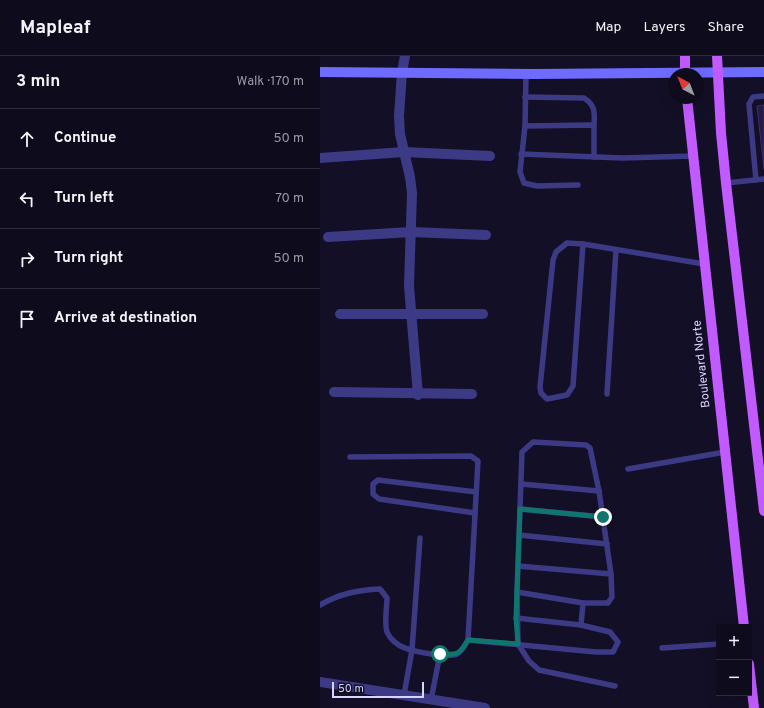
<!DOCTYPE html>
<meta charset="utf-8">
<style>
:root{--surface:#0e0b1c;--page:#1c1929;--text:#f1f3f6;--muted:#9b9ba3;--line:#2e2b3b}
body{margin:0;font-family:Overpass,sans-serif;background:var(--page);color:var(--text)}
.controls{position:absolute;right:12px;bottom:12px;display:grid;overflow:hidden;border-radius:0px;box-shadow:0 4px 16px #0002}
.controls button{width:36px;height:36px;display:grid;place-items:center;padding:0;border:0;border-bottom:1px solid var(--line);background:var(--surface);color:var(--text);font:20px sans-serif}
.compass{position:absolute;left:348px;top:12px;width:36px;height:36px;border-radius:50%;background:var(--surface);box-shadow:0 4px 16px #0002;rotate:318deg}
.scale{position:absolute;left:12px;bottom:10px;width:92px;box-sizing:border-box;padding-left:4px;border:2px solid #d9d4ff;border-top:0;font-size:11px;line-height:14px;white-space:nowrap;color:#d9d4ff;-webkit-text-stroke:3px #130f26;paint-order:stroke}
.stop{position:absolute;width:12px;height:12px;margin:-9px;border:3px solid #0f766e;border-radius:50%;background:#fff}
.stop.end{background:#0f766e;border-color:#fff;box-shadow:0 1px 4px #0008}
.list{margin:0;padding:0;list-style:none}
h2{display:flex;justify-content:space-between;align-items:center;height:52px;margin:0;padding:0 16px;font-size:17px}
h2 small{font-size:13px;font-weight:400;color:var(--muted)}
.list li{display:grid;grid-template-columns:26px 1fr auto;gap:12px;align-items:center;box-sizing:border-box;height:60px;padding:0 16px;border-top:1px solid var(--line)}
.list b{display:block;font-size:15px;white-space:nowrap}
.list em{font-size:13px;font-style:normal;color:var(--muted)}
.icon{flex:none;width:22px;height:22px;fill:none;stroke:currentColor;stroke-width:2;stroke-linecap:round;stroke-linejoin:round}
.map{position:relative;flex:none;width:444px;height:652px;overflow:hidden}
header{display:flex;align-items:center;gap:24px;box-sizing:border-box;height:56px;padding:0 20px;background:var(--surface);border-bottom:1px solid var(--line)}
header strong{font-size:19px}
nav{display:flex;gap:22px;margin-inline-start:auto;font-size:14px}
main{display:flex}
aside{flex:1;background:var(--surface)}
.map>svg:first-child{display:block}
</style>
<header>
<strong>Mapleaf</strong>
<nav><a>Map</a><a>Layers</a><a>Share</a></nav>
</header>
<main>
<aside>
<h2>3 min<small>Walk · 170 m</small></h2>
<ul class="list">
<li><svg class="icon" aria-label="ahead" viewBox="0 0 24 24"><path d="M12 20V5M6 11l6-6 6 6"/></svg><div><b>Continue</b></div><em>50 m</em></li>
<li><svg class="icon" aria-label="left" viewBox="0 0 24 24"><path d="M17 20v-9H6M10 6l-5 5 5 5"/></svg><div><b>Turn left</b></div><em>70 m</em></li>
<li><svg class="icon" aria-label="right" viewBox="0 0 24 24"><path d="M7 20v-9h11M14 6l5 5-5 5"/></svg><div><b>Turn right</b></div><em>50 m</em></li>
<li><svg class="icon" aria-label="arrive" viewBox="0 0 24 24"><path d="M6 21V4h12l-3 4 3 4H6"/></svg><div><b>Arrive at destination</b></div></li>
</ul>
</aside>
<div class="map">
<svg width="444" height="652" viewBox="0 0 444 652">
<rect width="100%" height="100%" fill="#130f26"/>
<path fill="#241b47" stroke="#3b2d73" d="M444 49V113L437 50Z"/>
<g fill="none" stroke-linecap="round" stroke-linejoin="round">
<g stroke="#3d3a85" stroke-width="5.5">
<path d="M205 41 264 42C275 49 275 56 274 69"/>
<path d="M205 70 206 18"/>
<path d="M201 98 302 102 373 100"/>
<path d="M436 124 429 48 433 41 444 40"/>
<path d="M406 127 444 123"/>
<path d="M258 129 217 130 204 127 200 116 205 70 274 69V101"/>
<path d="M247 187 263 188 253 330 247 339 227 343 221 337 220 331 233 204 236 196Z"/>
<path d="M263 188 384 208"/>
<path d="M287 338 296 194"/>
<path d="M308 413 405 396"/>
<path d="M201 428 279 435"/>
<path d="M200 453 283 461"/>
<path d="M155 457 59 443 53 438V428L58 424 156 436"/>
<path d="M199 479 287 488"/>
<path d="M198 510 291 518 279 435 270 392 266 389 213 386 202 396 197 536 198 588 209 605 219 614 295 630"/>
<path d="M197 536 263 547H288L292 541 291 518"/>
<path d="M0 549C19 538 37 534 60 533L67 542C67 552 64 566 67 576 70 583 78 590 85 592 94 596 129 602 137 598 143 595 145 589 148 584L158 405 151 400 30 401"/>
<path d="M261 569 263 547"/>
<path d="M148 584 276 596H293L298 586 290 576 261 569 196 562"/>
<path d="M342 592 399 588"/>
<path d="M84 639 92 594 100 482"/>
<path d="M111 644 120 598"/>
</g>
<g stroke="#3d3a85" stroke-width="10">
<path d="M85 0 82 16 79 60 80 78 90 121 92 137 89 230 98 339"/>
<path d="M0 102 84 96 170 100"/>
<path d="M8 181 91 176 166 179"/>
<path d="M20 258H163"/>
<path d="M14 336 152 338"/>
<path d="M0 626 165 652"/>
</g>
<path stroke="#6f6bff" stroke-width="10" d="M0 16 214 18 444 16"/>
<g stroke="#c25bff" stroke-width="10">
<path d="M397 0 401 77 406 127 444 455"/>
<path d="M365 18V0"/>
<path d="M367 42 424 571"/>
<path d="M429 608 434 652"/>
</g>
</g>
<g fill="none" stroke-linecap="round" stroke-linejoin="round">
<path stroke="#0f766e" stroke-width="5" d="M120 598C138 599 139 599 148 584L198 588 196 562 200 453 283 461"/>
</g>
<g text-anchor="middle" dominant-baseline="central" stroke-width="4" stroke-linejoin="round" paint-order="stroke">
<g font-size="12" fill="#d9d4ff" stroke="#130f26">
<text transform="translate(382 308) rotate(-96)">Boulevard Norte</text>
</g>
</g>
</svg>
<div class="controls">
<button>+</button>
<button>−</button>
</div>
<svg class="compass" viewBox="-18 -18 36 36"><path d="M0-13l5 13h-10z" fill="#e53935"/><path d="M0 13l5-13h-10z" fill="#9b9ba3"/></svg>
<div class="scale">50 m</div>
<div class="stop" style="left:120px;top:598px"></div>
<div class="stop end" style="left:283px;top:461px"></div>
</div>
</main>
